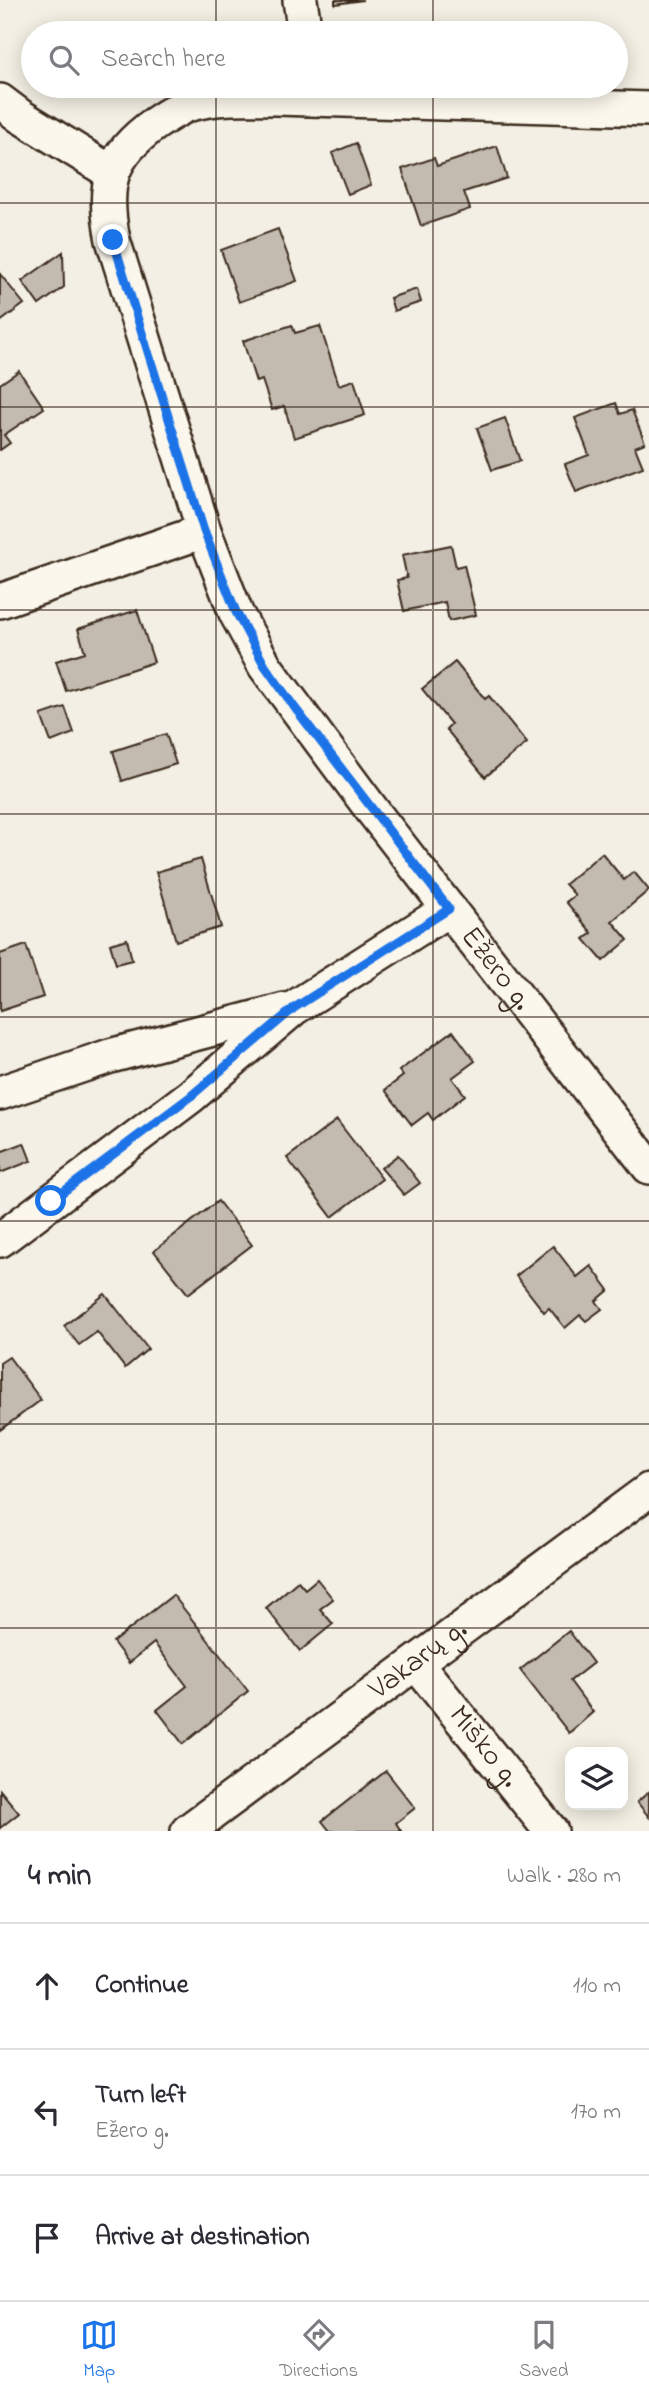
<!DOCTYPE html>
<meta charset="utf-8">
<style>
:root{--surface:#fff;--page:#f7f7f7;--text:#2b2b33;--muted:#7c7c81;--line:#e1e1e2;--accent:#1a73e8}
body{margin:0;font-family:"Indie Flower",sans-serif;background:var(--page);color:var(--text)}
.controls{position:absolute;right:21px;bottom:21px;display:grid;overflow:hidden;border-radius:14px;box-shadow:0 4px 18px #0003}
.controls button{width:63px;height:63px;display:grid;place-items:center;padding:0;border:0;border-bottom:2px solid var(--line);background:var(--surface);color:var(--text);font:35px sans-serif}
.stop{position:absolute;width:21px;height:21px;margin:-16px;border:5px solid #1a73e8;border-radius:50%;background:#fff}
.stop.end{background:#1a73e8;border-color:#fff;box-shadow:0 2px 7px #0008}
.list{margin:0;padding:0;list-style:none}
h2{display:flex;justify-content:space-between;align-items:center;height:91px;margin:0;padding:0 28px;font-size:30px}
h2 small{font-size:23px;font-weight:400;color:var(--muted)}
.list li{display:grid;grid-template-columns:46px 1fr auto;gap:21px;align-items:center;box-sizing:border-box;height:126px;padding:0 28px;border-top:2px solid var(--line)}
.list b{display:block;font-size:26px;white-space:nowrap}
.list p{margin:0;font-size:23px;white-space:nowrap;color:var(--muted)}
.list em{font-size:23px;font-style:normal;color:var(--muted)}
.icon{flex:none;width:38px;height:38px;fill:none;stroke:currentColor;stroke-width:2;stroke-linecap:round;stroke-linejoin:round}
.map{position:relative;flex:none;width:649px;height:1831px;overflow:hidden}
.search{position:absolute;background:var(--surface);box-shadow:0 4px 18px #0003;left:21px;right:21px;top:21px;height:77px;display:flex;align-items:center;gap:18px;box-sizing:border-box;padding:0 24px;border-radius:38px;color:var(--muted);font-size:26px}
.sheet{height:469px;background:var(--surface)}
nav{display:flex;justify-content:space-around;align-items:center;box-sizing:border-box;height:98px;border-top:2px solid var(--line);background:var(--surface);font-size:19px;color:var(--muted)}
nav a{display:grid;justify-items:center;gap:4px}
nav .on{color:var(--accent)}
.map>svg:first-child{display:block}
</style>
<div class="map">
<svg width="649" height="1831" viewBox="0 0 649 1831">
<rect width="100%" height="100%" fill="#f3efe4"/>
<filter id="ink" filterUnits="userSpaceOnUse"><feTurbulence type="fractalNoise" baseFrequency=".0143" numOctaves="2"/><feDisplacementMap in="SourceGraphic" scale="14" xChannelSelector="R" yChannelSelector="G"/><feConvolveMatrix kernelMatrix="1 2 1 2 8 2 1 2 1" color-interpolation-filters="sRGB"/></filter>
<g filter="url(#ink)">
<g fill="#c3bbb0" stroke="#3b2a1e" stroke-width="2">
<path d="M335 0H363L335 4Z"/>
<path d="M461 26 488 27V33H461Z"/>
<path d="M356 143 371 185 348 194 332 153Z"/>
<path d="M497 146 507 178 464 192 470 209 421 226 402 169 434 158 437 166Z"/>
<path d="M278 229 297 281 239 302 221 250Z"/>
<path d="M63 252 64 287 39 305 22 281Z"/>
<path d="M0 274 24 304 0 322Z"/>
<path d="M417 289 421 302 394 311 390 298Z"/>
<path d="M292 325 295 333 320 326 339 385 354 380 365 415 294 438 284 406 272 410 262 380 256 382 243 341Z"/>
<path d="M19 371 44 408 4 435 10 443 0 450V384Z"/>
<path d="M616 403 620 414 632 410 645 443 635 447 643 467 576 492 565 464 589 455 575 418Z"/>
<path d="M505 418 520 461 492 470 477 428Z"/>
<path d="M451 545 456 567 464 565 476 615 449 621 445 602 404 611 397 580 407 578 402 555Z"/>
<path d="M137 610 154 662 66 691 56 661 85 652 78 629Z"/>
<path d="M455 662 485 699 489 696 527 743 485 777 446 729 451 724 422 689Z"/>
<path d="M65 707 74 733 51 742 41 715Z"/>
<path d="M166 734 176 764 122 781 113 751Z"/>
<path d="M602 853 624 880 634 872 649 890 612 921 628 940 603 961 584 939 592 933 566 902 575 895 565 884Z"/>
<path d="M201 859 221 927 176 941 156 872Z"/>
<path d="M127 939 132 960 116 964 110 944Z"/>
<path d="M26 945 43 997 0 1011V954Z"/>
<path d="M453 1031 475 1061 452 1078 465 1095 433 1120 428 1113 412 1125 385 1090 403 1076 399 1071Z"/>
<path d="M337 1120 382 1179 332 1217 287 1158Z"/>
<path d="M24 1143 31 1161 0 1173V1152Z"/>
<path d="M398 1155 420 1183 404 1195 381 1168Z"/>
<path d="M218 1201 252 1245 188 1294 154 1251Z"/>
<path d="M553 1246 577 1277 591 1266 609 1290 596 1301 602 1309 586 1321 580 1315 565 1328 549 1308 544 1312 516 1276Z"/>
<path d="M105 1294 148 1349 125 1368 97 1332 79 1345 64 1326Z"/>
<path d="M9 1357 41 1400 0 1430V1363Z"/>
<path d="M317 1579 333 1599 320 1609 333 1624 300 1651 266 1608 298 1581 305 1589Z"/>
<path d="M173 1595 248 1691 183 1744 157 1710 187 1686 154 1643 129 1663 113 1642Z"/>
<path d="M569 1631 593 1663 570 1681 593 1712 569 1733 520 1670Z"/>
<path d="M386 1771 415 1808 396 1823 401 1831H330L322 1821Z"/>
<path d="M0 1790 19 1813 0 1828Z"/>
<path d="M649 1792V1817L637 1802Z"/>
</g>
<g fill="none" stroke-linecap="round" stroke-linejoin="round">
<g stroke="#3b2a1e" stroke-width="38">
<g id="street">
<path d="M300 0 305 33"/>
<path d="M0 101 20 116 112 173"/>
<path id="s1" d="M649 109 276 98C249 98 221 96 194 103 181 106 168 115 156 123 109 156 102 185 113 240L204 531 236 613 265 666 372 810 649 1167"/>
<path d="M0 601 204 531"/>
<path d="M0 1093 110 1056 285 1010"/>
<path d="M0 1240 191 1096 294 1008 449 909"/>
<path id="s2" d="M416 1663 551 1831"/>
<path id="s3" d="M188 1831 649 1490"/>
</g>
</g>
<use href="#street" stroke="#fbf7ec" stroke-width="33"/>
</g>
</g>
<g fill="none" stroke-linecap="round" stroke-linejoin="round" filter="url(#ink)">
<path stroke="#1a73e8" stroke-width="9" d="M51 1201 191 1096 294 1008 449 909 295 708 265 666 236 612 204 531 113 240"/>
</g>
<path fill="none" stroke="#3b2a1e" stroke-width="2" stroke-opacity="0.55" d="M216 0V33M433 0V33M216 86V1831M433 86V1831M0 203H649M0 407H649M0 610H649M0 814H649M0 1017H649M0 1221H649M0 1424H649M0 1628H649"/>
<g text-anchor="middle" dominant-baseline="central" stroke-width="5" stroke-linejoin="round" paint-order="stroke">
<g font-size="30" fill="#3b2a1e" stroke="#fbf7ec">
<text stroke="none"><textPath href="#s1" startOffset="1468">Ežero g.</textPath></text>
<text stroke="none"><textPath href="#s3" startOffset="287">Vakarų g.</textPath></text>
<text stroke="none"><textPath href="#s2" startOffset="108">Miško g.</textPath></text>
</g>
</g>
</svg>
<div class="controls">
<button><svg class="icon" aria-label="layers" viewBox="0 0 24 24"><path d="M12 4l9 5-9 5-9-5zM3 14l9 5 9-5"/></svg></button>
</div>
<div class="stop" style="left:51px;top:1201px"></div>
<div class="stop end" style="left:113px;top:240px"></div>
<div class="search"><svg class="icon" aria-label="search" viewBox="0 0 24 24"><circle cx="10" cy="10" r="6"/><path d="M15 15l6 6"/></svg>Search here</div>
</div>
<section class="sheet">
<h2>4 min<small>Walk · 280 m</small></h2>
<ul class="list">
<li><svg class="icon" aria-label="ahead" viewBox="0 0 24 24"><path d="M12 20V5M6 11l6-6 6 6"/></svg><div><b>Continue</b></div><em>110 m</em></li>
<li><svg class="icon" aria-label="left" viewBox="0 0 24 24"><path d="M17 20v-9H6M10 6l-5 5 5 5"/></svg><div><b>Turn left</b><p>Ežero g.</p></div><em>170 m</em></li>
<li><svg class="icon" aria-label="arrive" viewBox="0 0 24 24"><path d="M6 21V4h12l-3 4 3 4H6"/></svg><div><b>Arrive at destination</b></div></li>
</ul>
</section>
<nav>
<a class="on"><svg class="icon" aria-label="map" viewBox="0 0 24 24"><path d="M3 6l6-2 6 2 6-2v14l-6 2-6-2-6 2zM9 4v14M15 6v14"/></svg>Map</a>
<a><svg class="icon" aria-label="directions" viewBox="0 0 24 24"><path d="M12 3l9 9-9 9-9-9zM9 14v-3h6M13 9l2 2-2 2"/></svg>Directions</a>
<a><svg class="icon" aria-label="saved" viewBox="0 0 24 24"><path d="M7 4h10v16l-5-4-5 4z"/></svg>Saved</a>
</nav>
